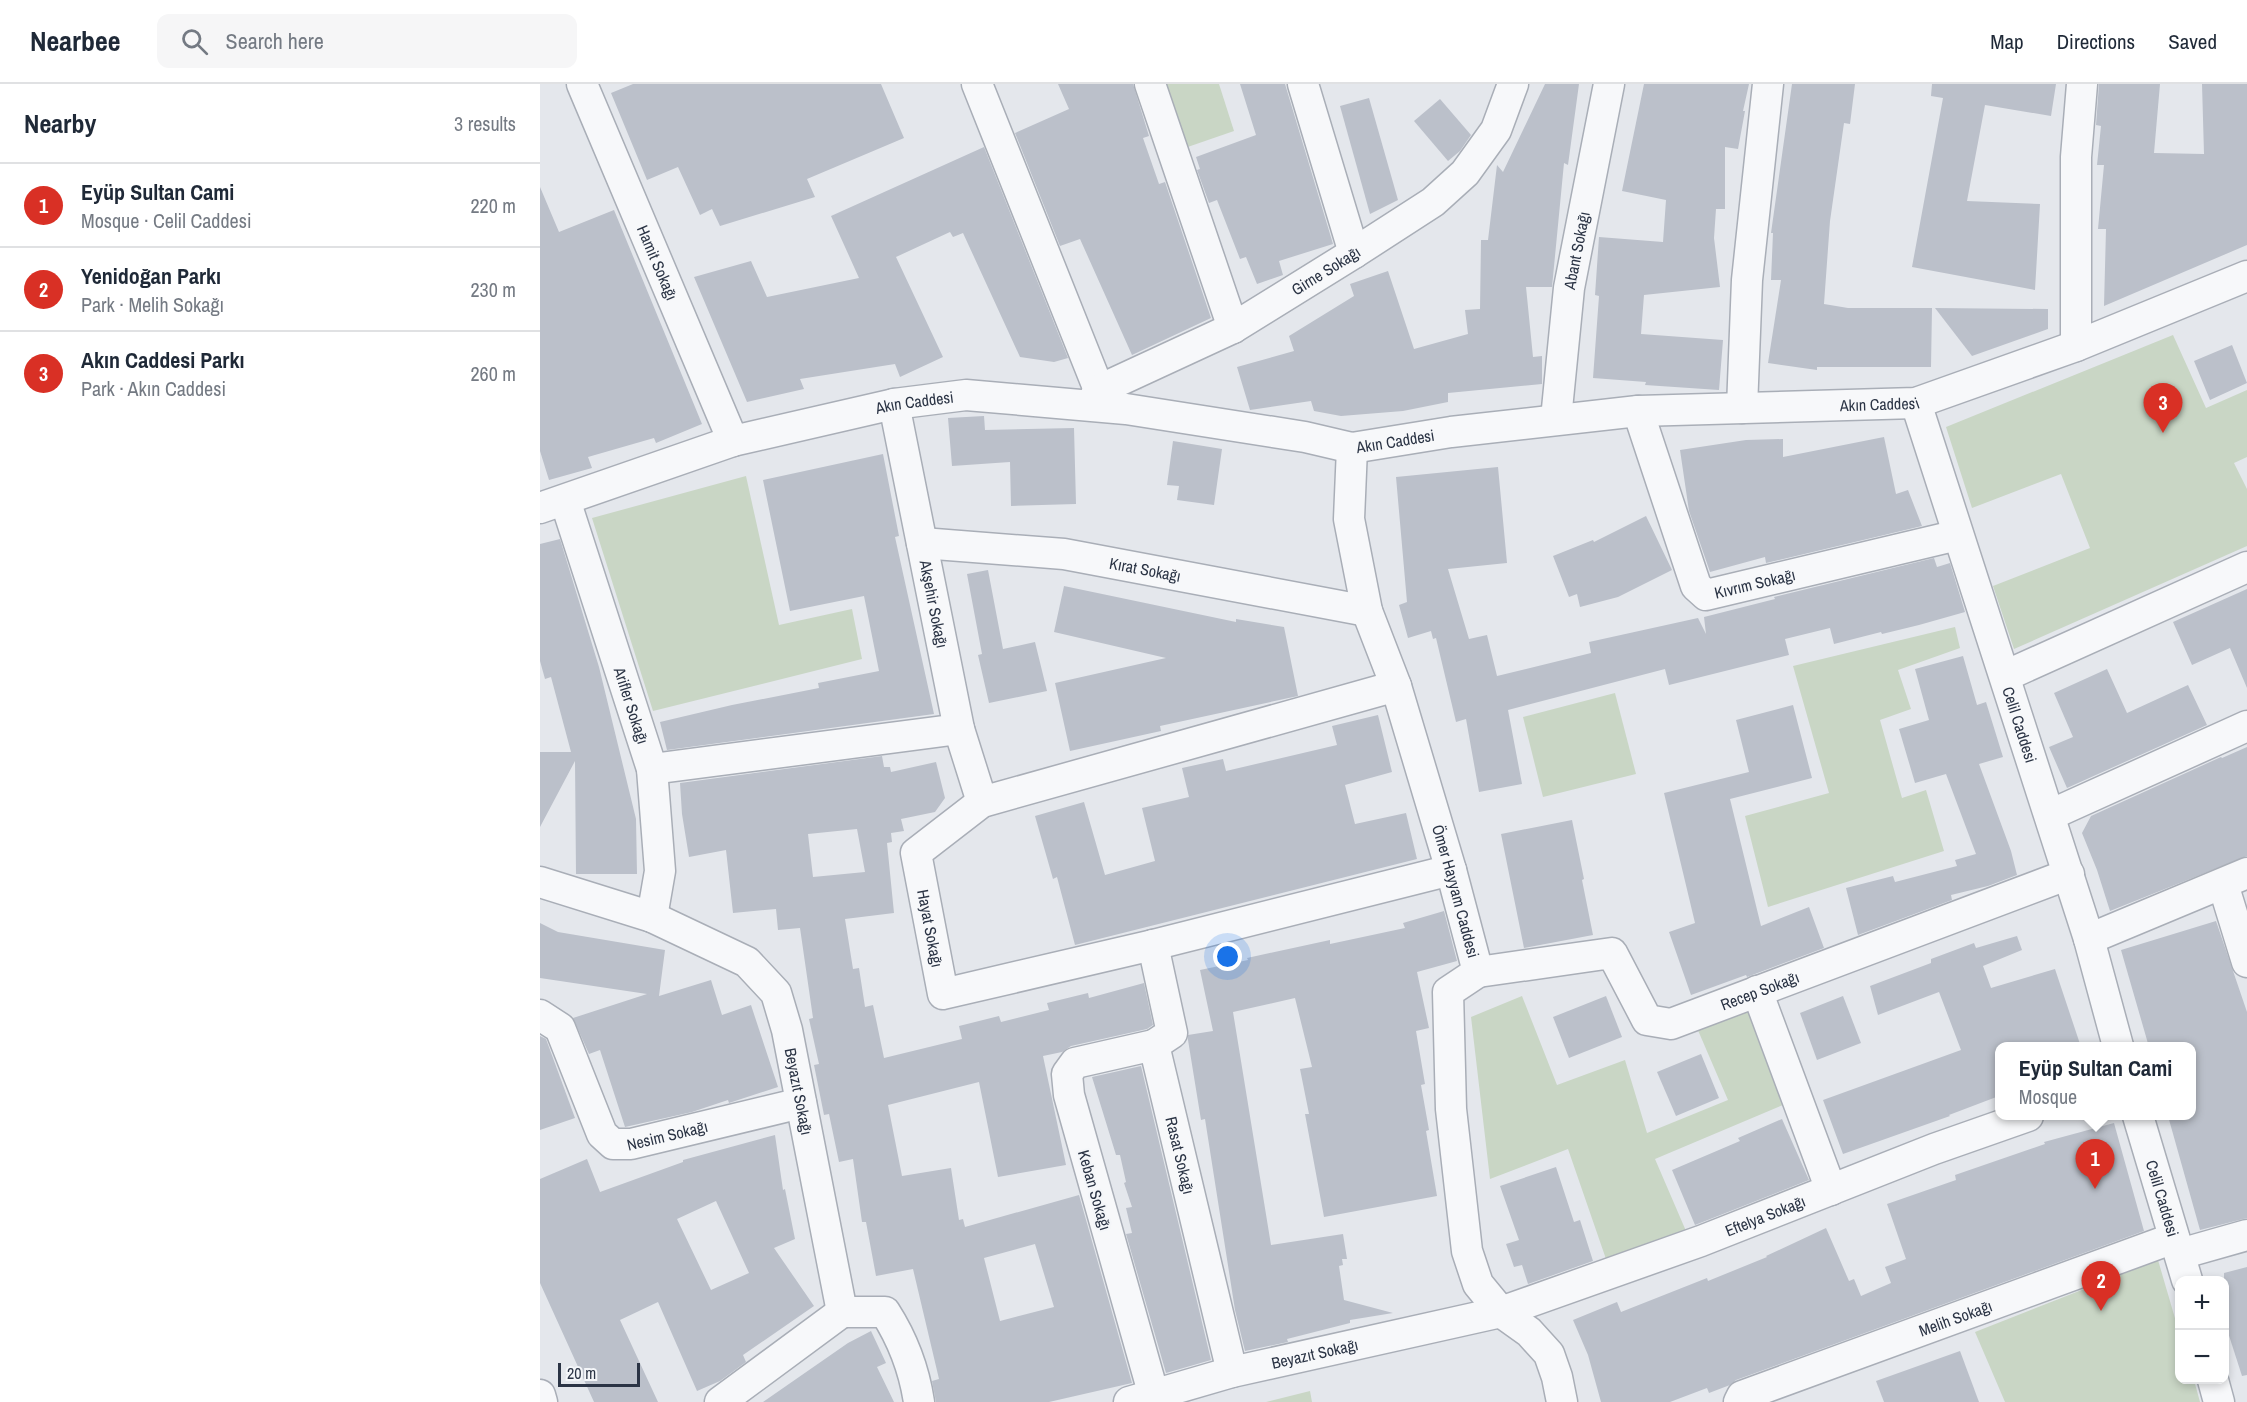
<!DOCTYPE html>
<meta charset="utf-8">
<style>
:root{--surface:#fff;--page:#f6f6f7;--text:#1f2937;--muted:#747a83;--line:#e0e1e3;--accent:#d93025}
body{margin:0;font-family:"Archivo Narrow",sans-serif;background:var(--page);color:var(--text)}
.controls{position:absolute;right:18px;bottom:18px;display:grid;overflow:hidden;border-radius:12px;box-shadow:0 3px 9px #0003}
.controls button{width:54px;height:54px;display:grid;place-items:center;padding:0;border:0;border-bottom:2px solid var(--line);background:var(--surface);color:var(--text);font:30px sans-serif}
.scale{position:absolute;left:18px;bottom:15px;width:82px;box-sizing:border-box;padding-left:6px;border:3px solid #2b3445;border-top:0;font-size:16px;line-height:21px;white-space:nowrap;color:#2b3445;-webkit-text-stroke:4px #f4f6f9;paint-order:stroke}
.you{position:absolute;left:688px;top:873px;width:21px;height:21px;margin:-15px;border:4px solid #fff;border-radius:50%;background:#1a73e8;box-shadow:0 0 0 9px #1a73e833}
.badge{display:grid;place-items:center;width:39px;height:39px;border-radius:50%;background:var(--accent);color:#fff;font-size:20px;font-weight:700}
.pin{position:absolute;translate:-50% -50px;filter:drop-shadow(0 2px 3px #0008)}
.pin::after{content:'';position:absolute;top:32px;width:21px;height:18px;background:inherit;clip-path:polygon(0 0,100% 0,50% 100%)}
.popup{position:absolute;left:1455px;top:958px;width:201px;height:78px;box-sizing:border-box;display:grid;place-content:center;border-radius:12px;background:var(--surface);filter:drop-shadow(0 2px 4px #0005);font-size:20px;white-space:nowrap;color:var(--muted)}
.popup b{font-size:22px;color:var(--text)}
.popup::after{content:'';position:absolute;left:50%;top:100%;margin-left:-12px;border:12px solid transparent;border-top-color:var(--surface)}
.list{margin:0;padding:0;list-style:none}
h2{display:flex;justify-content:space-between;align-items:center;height:78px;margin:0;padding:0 24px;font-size:26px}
h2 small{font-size:20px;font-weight:400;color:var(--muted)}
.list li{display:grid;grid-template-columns:39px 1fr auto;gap:18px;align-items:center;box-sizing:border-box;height:84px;padding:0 24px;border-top:2px solid var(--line)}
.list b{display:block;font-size:22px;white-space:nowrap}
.list p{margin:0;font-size:20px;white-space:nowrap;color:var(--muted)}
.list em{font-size:20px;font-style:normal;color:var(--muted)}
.icon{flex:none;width:33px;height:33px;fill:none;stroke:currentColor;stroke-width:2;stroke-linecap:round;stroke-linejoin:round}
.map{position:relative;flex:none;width:1707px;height:1318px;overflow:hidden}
header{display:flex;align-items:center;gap:36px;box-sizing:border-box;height:84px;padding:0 30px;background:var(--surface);border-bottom:2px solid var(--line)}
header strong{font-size:28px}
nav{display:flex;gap:33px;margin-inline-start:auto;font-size:21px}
.search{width:420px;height:54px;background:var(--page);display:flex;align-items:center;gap:15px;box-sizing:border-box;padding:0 21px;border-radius:12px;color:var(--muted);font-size:22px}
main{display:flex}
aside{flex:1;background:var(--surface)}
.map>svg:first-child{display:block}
</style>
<header>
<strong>Nearbee</strong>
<div class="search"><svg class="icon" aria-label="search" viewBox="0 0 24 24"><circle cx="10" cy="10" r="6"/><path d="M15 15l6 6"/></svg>Search here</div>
<nav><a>Map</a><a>Directions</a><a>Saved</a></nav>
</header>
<main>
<aside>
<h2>Nearby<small>3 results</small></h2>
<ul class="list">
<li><span class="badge">1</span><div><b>Eyüp Sultan Cami</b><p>Mosque · Celil Caddesi</p></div><em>220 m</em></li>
<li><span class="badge">2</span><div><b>Yenidoğan Parkı</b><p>Park · Melih Sokağı</p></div><em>230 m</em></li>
<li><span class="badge">3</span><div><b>Akın Caddesi Parkı</b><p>Park · Akın Caddesi</p></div><em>260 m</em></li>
</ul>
</aside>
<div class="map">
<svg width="1707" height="1318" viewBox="0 0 1707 1318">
<rect width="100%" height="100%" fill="#e4e7ec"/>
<g fill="#c9d6c5">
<path d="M617 0H679L694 47 639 66Z"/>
<path d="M1633 251 1666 324 1707 306V373L1694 379 1707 405V462L1474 565 1453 502 1550 464 1521 390 1432 424 1406 343Z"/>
<path d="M206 392 239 541 312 525 322 575 113 627 52 434Z"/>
<path d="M1415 543 1420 564 1358 586 1371 625 1340 636 1362 714 1386 706 1404 767 1228 823 1205 732 1289 709 1253 582Z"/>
<path d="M1075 609 1096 690 1003 713 983 633Z"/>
<path d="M982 912 1017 1001 1085 976 1107 1049 1188 1016 1157 944 1208 927 1243 1021 1115 1075 1146 1147 1066 1175 1028 1065 950 1095 931 933Z"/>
<path d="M1618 1176 1639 1248 1640 1296H1654L1660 1318H1465L1435 1248Z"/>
<path d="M770 1307 772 1318H726Z"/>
</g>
<g fill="#bbc0ca" fill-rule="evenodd">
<path d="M93 0H341L364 54 267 95 275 113 180 142 172 125 160 131 138 83 107 96 71 9Z"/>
<path d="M518 0H593L609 52 603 54 619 100 625 98 671 234 592 271 540 155 520 162 475 49 529 25Z"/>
<path d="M700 0H745L793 160 739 177 743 191 717 200 706 173 700 175 677 116 669 119 657 86 660 85 656 73 716 51Z"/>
<path d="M1005 0H1039L1028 81 1024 79 1012 203H986L993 273 1002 272V300L908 309V318L863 327 801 332 774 327 771 317 710 326 697 283 754 267 749 252 814 212 810 200 848 187 874 265 928 250 925 226 940 225 941 156H948L957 81 963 88Z"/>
<path d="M1104 0H1209L1203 27H1205L1198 65 1185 63V125H1176L1174 154 1180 203 1104 211 1101 250 1183 256 1179 306 1105 301 1106 298 1053 294 1059 212 1055 211 1059 153 1123 158 1126 116 1082 107Z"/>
<path d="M1252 0H1315L1310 40 1304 39 1290 137 1284 220 1308 224H1392L1391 283H1277V286L1228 279 1241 196H1231L1233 149H1231Z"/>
<path d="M1392 0H1516L1511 32 1445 21 1427 117 1500 120 1495 206 1372 183 1403 14 1391 12Z"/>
<path d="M1559 0H1620L1614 69 1664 70 1662 0H1707V161L1564 222 1566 145H1558L1564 81H1557L1561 42 1556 41Z"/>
<path d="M829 14 858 116 830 130 800 22Z"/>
<path d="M900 15 931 51 920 67 908 77 874 37Z"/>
<path d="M444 63 528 274 514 278 480 273 423 149 413 153 410 148 356 173 403 273 360 293 355 280 260 295 264 305 207 318 154 193 211 177 227 213 319 194 291 132Z"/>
<path d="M0 103 19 148 74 126 162 340 116 359 114 354 48 373 52 384 9 396 0 367Z"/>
<path d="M1395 224 1508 225V245L1432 272Z"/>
<path d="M1692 261 1707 299 1670 316 1654 277Z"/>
<path d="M444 332 445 346 534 344 536 420 471 422 470 378 412 382 408 334Z"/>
<path d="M1344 353 1356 410 1368 406 1382 442 1226 479 1225 473 1170 488 1149 427 1140 366 1206 356 1243 355V373Z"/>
<path d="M633 357 682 365 674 421 637 416 639 402 627 401Z"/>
<path d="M343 370 359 452 355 453 394 630 127 666 120 638 192 621 279 604 278 599 339 587 324 512 250 527 223 396Z"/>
<path d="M958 383 967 479 908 485 929 555 947 551 957 592 1051 569 1049 558 1158 534 1166 550 1164 533 1235 515 1234 513 1394 474 1397 483 1410 479 1425 528 1379 541 1342 550 1341 548 1294 560 1290 544 1245 555 1249 571 1129 601 1125 585 968 626 982 700 939 708 926 635 916 638 896 554 893 555 891 547 868 554 859 521 867 518 856 393Z"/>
<path d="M1106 432 1132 486 1078 513 1040 523 1037 510 1029 513 1013 472 1053 456 1054 458Z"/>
<path d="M20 455 59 583 96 735 97 790H36L35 677 0 743V668H31L11 593 5 595 0 577V460Z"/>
<path d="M448 486 463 565 495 558 507 607 449 619 438 571 442 570 427 490Z"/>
<path d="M524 502 696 538V535L744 543 758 612 620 642 621 647 530 667 515 599 626 574 514 548Z"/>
<path d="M1707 505V604L1690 564 1652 581 1633 538Z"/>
<path d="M1423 572 1437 621 1446 618 1463 673 1439 680 1471 767 1477 791 1448 802 1411 811 1412 816 1318 851 1306 804 1353 792 1355 798 1417 782 1415 776 1436 770 1406 690 1375 699 1359 645 1389 636 1375 585Z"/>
<path d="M1567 585 1587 629 1648 601 1667 641 1527 704 1509 663 1533 653 1514 609Z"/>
<path d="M1253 621 1272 694 1190 715 1221 842 1269 823 1284 864 1207 893 1206 891 1151 911 1129 848 1155 839 1124 709 1209 688 1196 636Z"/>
<path d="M838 631 852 688 805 701 815 740 866 729 877 775 535 861 517 793 513 795 495 732 544 718 565 791 615 777 602 724 649 713 642 684 683 675 686 687 797 661 792 642Z"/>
<path d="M1707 663V772L1570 827 1557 786 1542 749 1551 732 1681 673 1682 674Z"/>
<path d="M342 672 344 683H350L351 688 396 678 405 714 395 728 361 735 364 747 351 749 352 758 347 759 354 829 305 835 313 885 319 884 325 923 333 921 344 974 422 955 419 942 459 932 461 938 509 926 507 919 548 909 549 914 604 899 613 941 607 945 531 962 522 968 503 972 526 1081 458 1093 439 998 348 1021 362 1092 411 1084 419 1136 423 1135 425 1143 539 1111 592 1299 509 1318H396L392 1297 399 1295 373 1185 336 1192 326 1138H322L313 1075 299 1078 289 1030 284 1031 274 981 279 980 269 935 273 934 260 844 238 846 236 825 193 829 186 766 149 773 142 730 140 699ZM317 745 325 788 273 793 268 750ZM495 1160 514 1223 460 1237 444 1174Z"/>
<path d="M1032 736 1044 795 1042 796 1053 851 984 864 961 750Z"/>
<path d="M904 827 917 877 877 888 889 944 876 947 885 1000 881 1001 889 1046 886 1047 897 1112 784 1133 765 1030H769L760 985 772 983 755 914 693 928 731 1161 803 1150 807 1175H802L803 1181 799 1182 804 1216 853 1229 810 1236V1239L747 1255 748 1258 705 1267 695 1226 665 1035 661 1036 648 956V951L673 947 660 886 708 876 707 874 790 856V860L865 844 863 839Z"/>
<path d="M1676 837 1707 928V1134L1660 1146 1628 1032H1651V963H1609L1581 866Z"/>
<path d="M0 839 18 848 125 866 119 912 171 896 182 931 211 921 238 1003 195 1017 189 1019 188 1016 152 1028 85 1043 60 966 49 970 33 934 107 910 0 894Z"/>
<path d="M1477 852 1482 866 1443 882 1451 904 1515 885 1541 963H1459V1012L1409 1031 1410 1032 1303 1070 1283 1016 1421 966 1399 908 1338 931 1330 902 1391 879V875L1434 859 1436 864Z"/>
<path d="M1066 912 1082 953 1029 974 1013 933Z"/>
<path d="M1303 912 1321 959 1277 976 1260 929Z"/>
<path d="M0 952 6 955 35 1034 0 1046Z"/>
<path d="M1161 970 1179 1014 1136 1032 1117 988Z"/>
<path d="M601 982 671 1276 626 1289 586 1150 592 1149 586 1124 592 1123 584 1099 586 1098 580 1071H576L552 993Z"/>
<path d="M1242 1035 1269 1096 1155 1141 1132 1086 1200 1057 1198 1054Z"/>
<path d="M1574 1039 1604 1147 1196 1296 1190 1301 1169 1309 1167 1304 1130 1318H1061L1048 1271 1033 1236 1077 1218 1081 1228 1167 1194 1168 1197 1227 1173 1226 1172 1286 1144 1309 1197 1314 1195 1321 1212 1351 1199 1345 1183 1366 1175 1347 1120 1416 1096 1415 1091 1505 1060 1504 1058Z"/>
<path d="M235 1051 243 1106 245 1105 255 1155 234 1164 274 1222 203 1271 206 1278 180 1297 157 1307 118 1218 80 1236 118 1318H54L0 1199V1095L47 1075 60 1108 143 1078V1076ZM176 1117 209 1189 171 1206 137 1135Z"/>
<path d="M1016 1083 1034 1138 1040 1136 1053 1177 988 1200 982 1181 974 1183 966 1160 979 1156 960 1102Z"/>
<path d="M1707 1183V1291L1702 1292 1684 1236V1189Z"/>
<path d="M331 1247 346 1279 337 1283 354 1318H223L308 1259Z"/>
<path d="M1420 1267 1439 1318H1344L1336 1297Z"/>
</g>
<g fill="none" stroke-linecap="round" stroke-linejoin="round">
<g stroke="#a9aeb7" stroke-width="33">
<g id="minor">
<path id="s1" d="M42 0 193 357"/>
<path d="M437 0 559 306"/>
<path d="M610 0 693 244"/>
<path d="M763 0 814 169"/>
<path d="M1536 262V73L1542 0"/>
<path id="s2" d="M1376 319 1549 855 1578 962"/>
<path id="s3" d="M354 320 419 645 442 718"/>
<path id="s4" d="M551 320 559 306 693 244 814 169 893 118 925 89 956 46 973 0"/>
<path d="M1202 324 1207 196 1228 0"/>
<path id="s5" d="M1098 327 1156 502 1166 511 1418 451"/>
<path id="s6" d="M1016 335 1029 204 1069 0"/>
<path id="s7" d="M812 364 809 435 827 527 856 602 911 786 938 888 908 908 911 1025 927 1167 938 1200 961 1228 989 1248 1009 1270 1017 1293 1022 1318"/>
<path id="s8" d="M25 416 112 685 120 787 112 833"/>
<path id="s9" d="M0 424 193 357 354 320 426 311 586 325 765 353 812 364 911 348 1098 327 1376 319 1536 262 1707 192"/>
<path id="s10" d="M382 459 524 470 827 527"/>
<path d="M1465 592 1707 483"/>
<path id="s11" d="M856 602 442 718 376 769 403 910 613 861 911 786"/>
<path d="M112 685 419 645"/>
<path d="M1510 731 1707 642"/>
<path id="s12" d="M0 798 112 833 207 878 236 909 247 946 302 1228H345C363 1256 374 1285 379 1318"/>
<path d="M1683 800 1707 878"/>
<path d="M1549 855 1707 789"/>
<path id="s13" d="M613 861 632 949 614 961 692 1288"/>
<path id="s14" d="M938 888 1072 869 1107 936 1131 940 1529 790"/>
<path d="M1217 907 1291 1106"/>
<path id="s15" d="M0 931 20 944 62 1050 73 1060H91L261 1019"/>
<path id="s16" d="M1598 1032 1647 1196"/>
<path d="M1640 1170 1707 1151"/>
<path d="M1673 1296 1679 1318"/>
<path d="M0 1311 2 1318"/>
<path d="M614 1312 529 1011 527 990 535 979 614 961"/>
<path d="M180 1318 302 1228"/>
<path id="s17" d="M589 1318 692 1288 961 1228 1161 1157 1394 1065 1488 1032"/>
<path id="s18" d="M1199 1318 1202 1312 1634 1154"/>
</g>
</g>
<use href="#minor" stroke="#f7f8fa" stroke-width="30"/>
</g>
<g text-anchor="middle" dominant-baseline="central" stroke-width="4.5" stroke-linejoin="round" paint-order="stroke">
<g font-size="16" fill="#2b3445" stroke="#f4f6f9">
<text stroke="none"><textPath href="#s6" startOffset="170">Abant Sokağı</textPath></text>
<text stroke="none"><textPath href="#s1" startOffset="194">Hamit Sokağı</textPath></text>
<text stroke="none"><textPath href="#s4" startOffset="273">Girne Sokağı</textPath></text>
<text stroke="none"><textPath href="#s9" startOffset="1362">Akın Caddesi</textPath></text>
<text stroke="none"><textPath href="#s9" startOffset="390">Akın Caddesi</textPath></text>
<text stroke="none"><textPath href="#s9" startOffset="876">Akın Caddesi</textPath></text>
<text stroke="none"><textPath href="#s10" startOffset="225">Kırat Sokağı</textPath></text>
<text stroke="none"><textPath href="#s5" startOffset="248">Kıvrım Sokağı</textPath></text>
<text stroke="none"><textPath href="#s3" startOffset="204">Akşehir Sokağı</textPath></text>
<text stroke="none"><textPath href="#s8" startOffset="216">Arifler Sokağı</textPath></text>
<text stroke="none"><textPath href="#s2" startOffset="338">Celil Caddesi</textPath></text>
<text stroke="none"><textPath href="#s7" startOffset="459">Ömer Hayyam Caddesi</textPath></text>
<text stroke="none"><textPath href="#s11" startOffset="590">Hayat Sokağı</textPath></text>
<text stroke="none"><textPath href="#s14" startOffset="330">Recep Sokağı</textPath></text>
<text stroke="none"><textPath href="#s12" startOffset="366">Beyazıt Sokağı</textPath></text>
<text stroke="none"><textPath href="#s15" startOffset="208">Nesim Sokağı</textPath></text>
<text stroke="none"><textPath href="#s13" startOffset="225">Rasat Sokağı</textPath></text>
<text transform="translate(555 1106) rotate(74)">Keban Sokağı</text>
<text stroke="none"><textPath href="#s16" startOffset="86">Celil Caddesi</textPath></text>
<text stroke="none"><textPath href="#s17" startOffset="664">Eftelya Sokağı</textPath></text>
<text stroke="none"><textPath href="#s18" startOffset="234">Melih Sokağı</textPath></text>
<text stroke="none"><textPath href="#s17" startOffset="192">Beyazıt Sokağı</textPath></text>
</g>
</g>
</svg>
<div class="controls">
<button>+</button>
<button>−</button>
</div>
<div class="scale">20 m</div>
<div class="you"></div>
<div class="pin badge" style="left:1555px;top:1105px">1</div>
<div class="popup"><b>Eyüp Sultan Cami</b>Mosque</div>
<div class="pin badge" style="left:1561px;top:1227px">2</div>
<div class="pin badge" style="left:1623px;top:349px">3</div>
</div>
</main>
